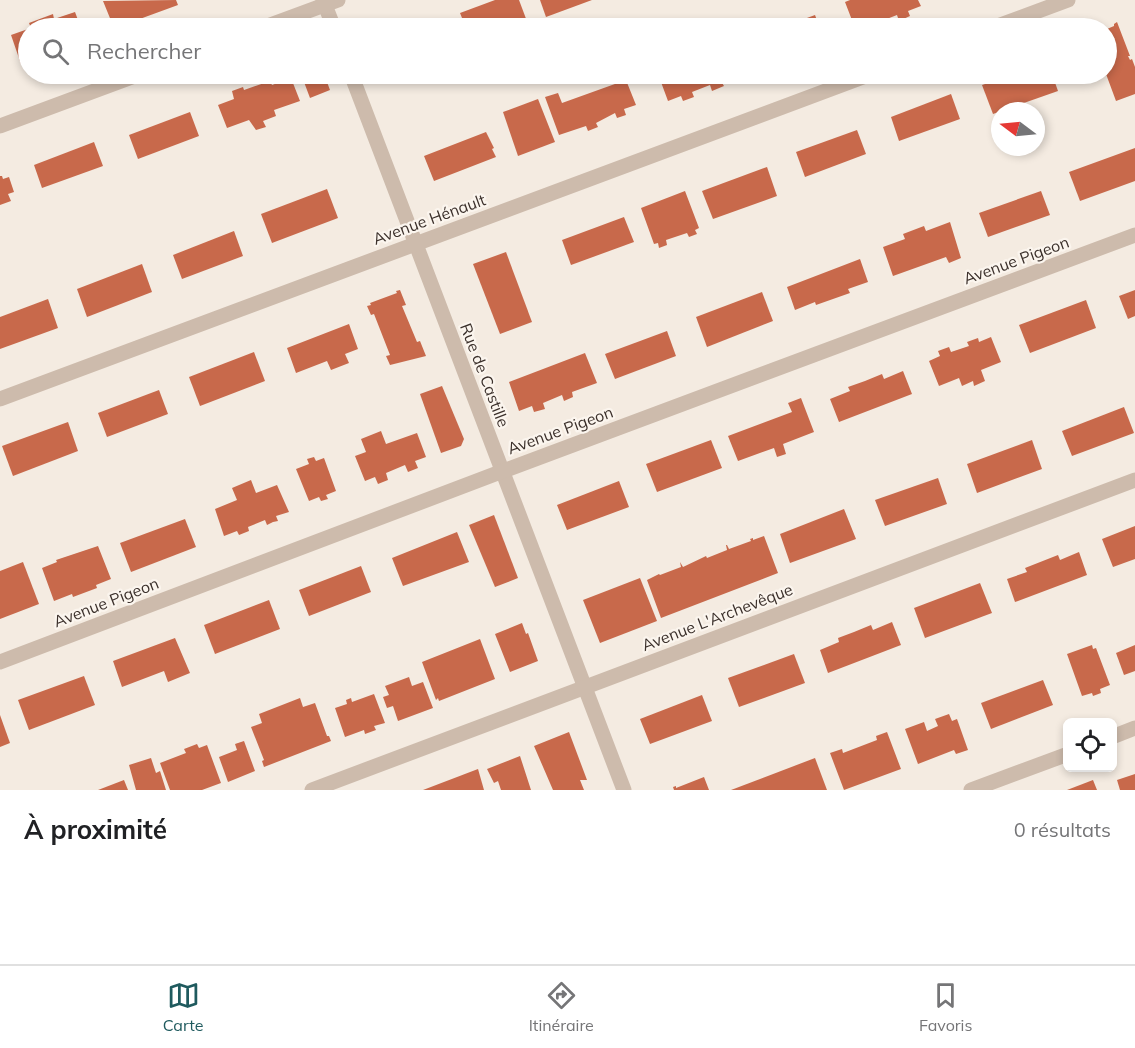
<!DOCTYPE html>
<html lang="fr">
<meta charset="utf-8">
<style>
:root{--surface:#fff;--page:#f2f2f2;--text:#202124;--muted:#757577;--line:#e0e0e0;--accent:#1f5a5e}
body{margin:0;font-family:Mulish,sans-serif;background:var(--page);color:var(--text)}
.controls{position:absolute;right:18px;bottom:18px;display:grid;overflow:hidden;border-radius:9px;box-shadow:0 3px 9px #0003}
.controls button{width:54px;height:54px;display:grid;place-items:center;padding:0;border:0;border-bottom:2px solid var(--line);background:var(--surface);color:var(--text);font:30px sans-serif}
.compass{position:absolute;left:991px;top:102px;width:54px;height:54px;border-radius:50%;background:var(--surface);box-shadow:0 3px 9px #0003;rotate:286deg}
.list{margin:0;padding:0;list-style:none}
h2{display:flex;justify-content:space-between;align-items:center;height:78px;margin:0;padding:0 24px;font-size:26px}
h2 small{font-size:20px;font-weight:400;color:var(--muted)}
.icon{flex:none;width:33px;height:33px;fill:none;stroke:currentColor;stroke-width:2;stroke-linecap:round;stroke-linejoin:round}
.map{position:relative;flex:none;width:1135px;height:790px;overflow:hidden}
.search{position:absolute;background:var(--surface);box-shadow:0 3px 9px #0003;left:18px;right:18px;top:18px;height:66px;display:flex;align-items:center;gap:15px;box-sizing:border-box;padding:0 21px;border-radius:33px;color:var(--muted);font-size:22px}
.sheet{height:174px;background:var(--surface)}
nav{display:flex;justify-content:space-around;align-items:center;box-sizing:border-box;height:84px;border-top:2px solid var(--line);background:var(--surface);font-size:16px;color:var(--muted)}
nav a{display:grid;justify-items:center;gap:3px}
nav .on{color:var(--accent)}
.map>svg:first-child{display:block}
</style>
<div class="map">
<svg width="1135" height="790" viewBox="0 0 1135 790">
<rect width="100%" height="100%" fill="#f4ebe1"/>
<g fill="#c8694b">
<path d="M176 0 178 5 137 20 139 25 130 28 127 24 114 28 103 1Z"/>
<path d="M495 0H519L528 24 517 28H466L460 13Z"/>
<path d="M540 0H592L546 17Z"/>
<path d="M850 0H918L921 6 908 11 910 16 899 21 897 15 879 22 881 27 877 28H869L868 26 855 28 845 2Z"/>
<path d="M75 12 81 28H31L29 23 53 14 54 19Z"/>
<path d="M815 15 820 28H780Z"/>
<path d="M441 21 444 28H420Z"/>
<path d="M1117 22 1130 56H1128L1130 60 1132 59 1135 67V94L1116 101 1106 74 1107 29 1114 26V24Z"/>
<path d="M28 29V61L21 64 11 35Z"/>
<path d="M301 74H324L330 90 310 98Z"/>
<path d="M658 74H732L734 76 721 81 724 86 712 91 710 85 692 92 694 97 683 101 681 96 668 101Z"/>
<path d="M1015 74H1052L1058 91 993 114 982 85Z"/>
<path d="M291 78 300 101 274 110 276 116 263 121 266 127 256 130 249 120 227 128 218 105 234 99 232 91 243 87 244 90 270 81 272 85Z"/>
<path d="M626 80 636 105 624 109 626 115 617 118 615 113 596 123 598 127 588 131 586 126 559 135 545 97 558 93 562 103Z"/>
<path d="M951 94 960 119 899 141 891 117Z"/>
<path d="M538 99 555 142 518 156 503 112Z"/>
<path d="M190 112 199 136 138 159 129 135Z"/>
<path d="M857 130 866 154 805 177 796 152Z"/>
<path d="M486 132 494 148 492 149 496 157 434 181 424 156Z"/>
<path d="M94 142 103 166 42 188 34 165Z"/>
<path d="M1135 148V181L1080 201 1069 172Z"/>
<path d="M767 167 777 196 713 219 702 191Z"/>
<path d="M0 176H2L3 179 9 177 14 192 8 194 11 201 0 205Z"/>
<path d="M327 189 338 218 272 243 261 214Z"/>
<path d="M685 191 699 228 695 230 697 234 689 237 687 233 666 240 667 245 659 248 658 243 654 244 641 208Z"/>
<path d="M1041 191 1050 215 988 237 979 213Z"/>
<path d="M624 217 634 242 571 265 562 240Z"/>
<path d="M950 222 961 258 949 263 946 257 893 276 883 247 905 239 903 234 924 226 926 231Z"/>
<path d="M234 231 243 256 182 279 173 255Z"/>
<path d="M506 252 532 322 500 334 473 264Z"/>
<path d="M860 259 868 282 848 289 850 293 816 305 815 302 795 310 787 287Z"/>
<path d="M142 264 152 292 87 317 77 289Z"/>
<path d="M400 290 406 305 402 306 417 342 420 341 426 356 390 365 386 356 390 355 374 314 371 315 367 306 371 305 370 303 397 293 396 291Z"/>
<path d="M1135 290V316L1128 319 1119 296Z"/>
<path d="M762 292 773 321 707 347 696 317Z"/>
<path d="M48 299 58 328 0 349V317Z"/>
<path d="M1086 300 1096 328 1030 353 1019 325Z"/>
<path d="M349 324 358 349 345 354 349 363 331 370 327 361 296 373 287 348Z"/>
<path d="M667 331 676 356 615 379 605 354Z"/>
<path d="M991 337 1001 362 981 370 985 381 974 386 973 381 962 386 959 378 939 386 929 361 940 356 938 351 949 347 951 352 969 346 967 342 978 338 979 342Z"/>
<path d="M254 352 265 381 200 406 189 377Z"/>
<path d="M585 353 597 383 572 392 573 397 564 401 562 395 543 403 545 409 534 412 532 406 519 411 509 382Z"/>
<path d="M903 371 912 394 839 422 830 399 850 391 848 387 865 381 882 374 884 379Z"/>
<path d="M442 386 464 439 461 446 441 453 420 394Z"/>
<path d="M159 390 168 414 107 437 98 413Z"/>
<path d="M801 398 814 432 783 444 786 454 777 457 774 448 738 461 728 436 792 412 788 403Z"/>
<path d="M1124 407 1134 433 1072 456 1062 431Z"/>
<path d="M68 422 78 451 13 476 2 446Z"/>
<path d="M381 431 386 444 417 433 426 457 415 461 418 468 408 472 405 465 386 473 388 480 378 484 375 477 365 481 355 456 366 452 361 439Z"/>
<path d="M711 440 722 468 657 492 646 464Z"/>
<path d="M1032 440 1042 469 977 493 967 464Z"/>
<path d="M314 457 316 461 324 458 336 491 326 495 328 499 321 501 319 497 309 501 296 469 309 464 307 459Z"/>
<path d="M938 478 947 504 885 526 875 500Z"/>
<path d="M251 480 256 493 277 485 289 512 276 516 278 521 273 522 267 525 265 520 248 527 249 531 239 535 237 531 224 536 215 509 237 500 232 488Z"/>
<path d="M619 481 629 507 567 530 557 505Z"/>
<path d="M844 509 856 539 790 563 780 534Z"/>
<path d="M494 515 518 578 495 587 469 525Z"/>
<path d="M185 519 196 547 131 572 120 543Z"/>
<path d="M1135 526V559L1113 567 1102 539Z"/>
<path d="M457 532 469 562 403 586 392 558Z"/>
<path d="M764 536 778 573 661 618 647 580 659 574 660 575 681 567 680 562 683 567 704 557 706 556 707 558 727 550 726 545H727L729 549 751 541 750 539 753 538V540Z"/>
<path d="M98 546 111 579 96 585 97 588 73 597 72 594 54 601 42 568 57 562 56 560Z"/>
<path d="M1079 552 1087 575 1015 602 1007 579 1027 572 1025 568 1058 555 1060 560Z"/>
<path d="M23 562 39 604 0 619V571Z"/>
<path d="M361 566 371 592 309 616 299 590Z"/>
<path d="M640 578 657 621 600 643 583 600Z"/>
<path d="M980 583 992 613 925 638 914 608Z"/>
<path d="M269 600 280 629 215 654 204 625Z"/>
<path d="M892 622 901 645 828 673 820 650 839 642 838 638 854 632 871 625 873 630Z"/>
<path d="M522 623 526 634 528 633 538 661 510 672 495 634Z"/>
<path d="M175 638 190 673 168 682 164 671 122 687 113 661Z"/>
<path d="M480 639 495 679 439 701 438 698 436 700 422 662Z"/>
<path d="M1092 645 1093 649 1096 648 1110 685 1100 689 1101 693 1093 696 1092 693 1082 696 1067 654Z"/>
<path d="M1135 645V671L1124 675 1116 653Z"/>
<path d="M794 654 805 683 739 707 728 678Z"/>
<path d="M84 676 95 705 29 730 18 700Z"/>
<path d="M409 677 412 686 423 682 433 708 398 721 393 706 387 708 383 697 389 695 385 686Z"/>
<path d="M1043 680 1053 705 991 729 981 703Z"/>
<path d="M374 694 385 723 374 726 376 730 365 734 364 730 345 737 335 708 347 704 346 700 351 698 352 702Z"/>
<path d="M702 695 712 721 650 744 640 719Z"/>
<path d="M300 698 303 707 315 703 327 736H329L331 741 264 767 262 761 264 760 251 727 262 723 259 714Z"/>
<path d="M949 714 952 721 957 719 968 750 956 754 954 750 918 764 905 729 924 722 927 731 938 726 935 719Z"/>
<path d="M0 715 10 743 0 747Z"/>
<path d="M569 732 587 780H580L584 790H553L534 746Z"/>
<path d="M887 732 901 769 844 790 830 753 842 749 843 753 877 740 876 736Z"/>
<path d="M244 741 255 771 228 782 219 757 237 750 235 744Z"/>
<path d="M197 744 199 748 207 745 221 783 202 790H170L160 763 186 753 184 749Z"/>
<path d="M520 756 531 790H501L498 781 494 783 487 769Z"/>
<path d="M151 758 156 773 160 771 166 790H136L129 765Z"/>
<path d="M815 758 827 790H731Z"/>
<path d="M478 769 484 790H423Z"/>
<path d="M1135 774V790H1120L1117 780Z"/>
<path d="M704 777 709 790H674L673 787 676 786V788Z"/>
<path d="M124 780 128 790H98Z"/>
<path d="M1093 780 1097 790H1067Z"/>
</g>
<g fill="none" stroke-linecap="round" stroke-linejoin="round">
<g stroke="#cdbbac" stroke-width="15">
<path d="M323 0 334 28"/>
<path d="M262 28 338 0"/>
<path d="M992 28 1068 0"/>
<path d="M351 74 624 790"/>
<path d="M0 126 140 74"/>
<path d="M0 399 871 74"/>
<path d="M0 662 503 471 1135 235"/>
<path d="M1112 737 1135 728"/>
<path d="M312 790 1135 480"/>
<path d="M971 790 1068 754"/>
</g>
</g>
<g text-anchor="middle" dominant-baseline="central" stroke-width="4.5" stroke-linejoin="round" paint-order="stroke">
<g font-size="16" fill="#3b302b" stroke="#fbf5ee">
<text transform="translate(429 219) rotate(-20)">Avenue Hénault</text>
<text transform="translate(1016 260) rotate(-20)">Avenue Pigeon</text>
<text transform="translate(485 375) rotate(69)">Rue de Castille</text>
<text transform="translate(560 430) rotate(-20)">Avenue Pigeon</text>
<text transform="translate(106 602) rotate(-21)">Avenue Pigeon</text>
<text transform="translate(717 617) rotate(-21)">Avenue L'Archevêque</text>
</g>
</g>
</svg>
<div class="controls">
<button><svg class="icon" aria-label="locate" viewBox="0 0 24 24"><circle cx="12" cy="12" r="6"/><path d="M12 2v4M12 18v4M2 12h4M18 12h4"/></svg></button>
</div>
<svg class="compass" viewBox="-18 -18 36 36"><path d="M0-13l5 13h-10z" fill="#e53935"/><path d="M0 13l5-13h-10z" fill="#757577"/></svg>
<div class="search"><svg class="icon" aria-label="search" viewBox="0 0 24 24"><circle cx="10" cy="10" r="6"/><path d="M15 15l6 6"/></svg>Rechercher</div>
</div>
<section class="sheet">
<h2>À proximité<small>0 résultats</small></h2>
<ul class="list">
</ul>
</section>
<nav>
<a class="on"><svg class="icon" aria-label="map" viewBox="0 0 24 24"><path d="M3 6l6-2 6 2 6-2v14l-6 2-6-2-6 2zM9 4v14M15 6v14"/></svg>Carte</a>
<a><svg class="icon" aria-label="directions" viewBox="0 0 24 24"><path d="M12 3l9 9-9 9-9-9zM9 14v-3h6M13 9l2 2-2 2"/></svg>Itinéraire</a>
<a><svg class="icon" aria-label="saved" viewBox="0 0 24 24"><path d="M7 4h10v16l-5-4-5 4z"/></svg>Favoris</a>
</nav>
